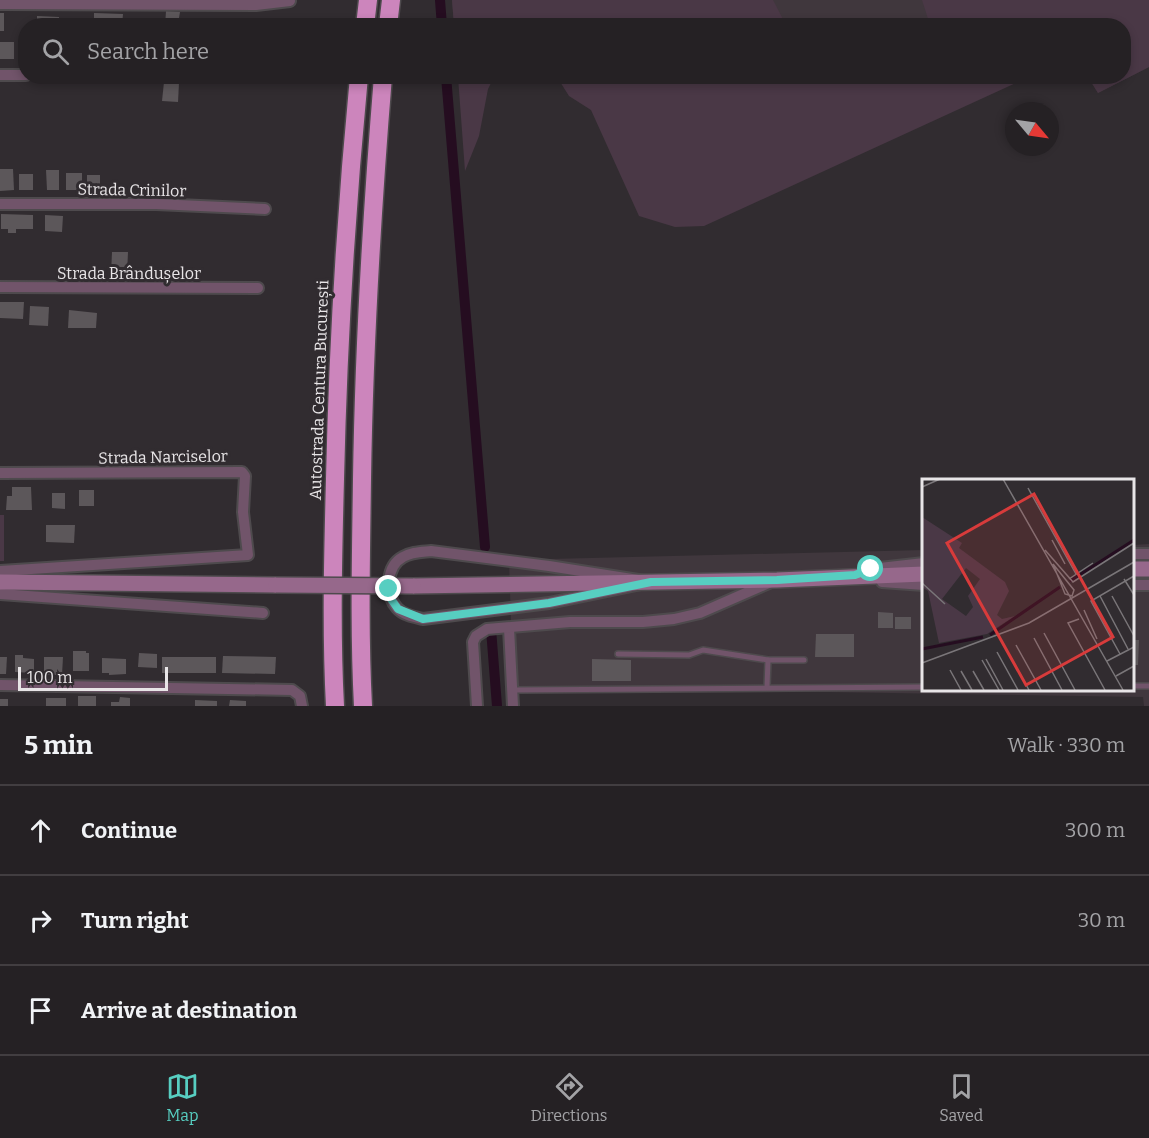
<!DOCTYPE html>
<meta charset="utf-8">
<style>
:root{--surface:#252124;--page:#2d292c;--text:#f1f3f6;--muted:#a3a3a6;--line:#423e41;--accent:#57cec1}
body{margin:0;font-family:Bitter,serif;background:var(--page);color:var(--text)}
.compass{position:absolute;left:1005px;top:102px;width:54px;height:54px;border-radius:50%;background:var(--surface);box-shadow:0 3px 9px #0003;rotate:119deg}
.scale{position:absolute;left:18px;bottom:15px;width:150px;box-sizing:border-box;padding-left:6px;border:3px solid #e8e5e7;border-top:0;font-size:16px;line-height:21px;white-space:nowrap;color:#e8e5e7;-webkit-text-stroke:4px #312c30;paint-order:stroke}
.stop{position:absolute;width:18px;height:18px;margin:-14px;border:4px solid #57cec1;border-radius:50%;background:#fff}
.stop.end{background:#57cec1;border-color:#fff;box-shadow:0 2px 6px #0008}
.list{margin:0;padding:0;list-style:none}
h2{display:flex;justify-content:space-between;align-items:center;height:78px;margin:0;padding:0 24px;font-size:26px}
h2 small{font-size:20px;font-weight:400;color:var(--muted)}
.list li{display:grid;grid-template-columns:39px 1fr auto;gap:18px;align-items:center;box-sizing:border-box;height:90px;padding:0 24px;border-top:2px solid var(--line)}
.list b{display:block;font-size:22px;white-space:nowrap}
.list em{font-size:20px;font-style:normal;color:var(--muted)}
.icon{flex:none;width:33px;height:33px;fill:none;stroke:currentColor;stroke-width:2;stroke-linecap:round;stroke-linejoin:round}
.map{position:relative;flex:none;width:1149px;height:706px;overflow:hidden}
.search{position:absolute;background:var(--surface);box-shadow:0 3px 9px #0003;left:18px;right:18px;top:18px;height:66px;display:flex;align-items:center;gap:15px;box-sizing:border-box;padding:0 21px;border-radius:24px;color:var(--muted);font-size:22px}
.sheet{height:348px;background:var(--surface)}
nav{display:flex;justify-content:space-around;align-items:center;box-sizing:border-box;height:84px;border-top:2px solid var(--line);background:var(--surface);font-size:16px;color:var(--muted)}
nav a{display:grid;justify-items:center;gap:3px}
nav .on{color:var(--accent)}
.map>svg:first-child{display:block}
</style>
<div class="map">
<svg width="1149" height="706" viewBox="0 0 1149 706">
<rect width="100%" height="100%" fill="#312c30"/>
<g fill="#40373d">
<path d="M452 0H1149V67L1098 93 1088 77 1124 76V26H454Z"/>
<path d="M1149 544V706H1144L1143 697 513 687 509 560 924 550V690H1132L1133 545Z"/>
</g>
<g fill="#4a3846">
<path d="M452 0H773L786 25H454Z"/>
<path d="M922 0H1149V67L1098 93 1088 77 1124 76V26L930 25Z"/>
<path d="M811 76 813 80 821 76 1029 77 704 226 675 227 639 216 591 110 569 96 557 77Z"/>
<path d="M458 77H494L488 89 479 136 465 171Z"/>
<rect x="0" y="515" width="4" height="46"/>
</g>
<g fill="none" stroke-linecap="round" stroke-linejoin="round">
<g stroke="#250d20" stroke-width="10">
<path d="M440 0 442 26"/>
<path d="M446 76 485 547"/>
<path d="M491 629 497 706"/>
</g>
</g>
<g fill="#5c575a">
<path d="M166 11 180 12 179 18 186 19V26H165Z"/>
<rect x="0" y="13" width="4" height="18"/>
<path d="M94 13 123 14 122 26H94Z"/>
<path d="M37 16 59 17V26H37Z"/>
<rect x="0" y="42" width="14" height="17"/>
<path d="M164 82 179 83 178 102 162 101Z"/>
<path d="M0 169H13L14 190 0 191Z"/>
<path d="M46 170H59V190H47Z"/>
<rect x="66" y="173" width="16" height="17"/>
<rect x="19" y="174" width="14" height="16"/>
<rect x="87" y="175" width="13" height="16"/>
<path d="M1 214 33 215V229H16V233H8V229H1Z"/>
<path d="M45 215 63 216 62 232 45 231Z"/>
<path d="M112 252H128L127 275H111Z"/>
<path d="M0 302H24L23 319 0 318Z"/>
<path d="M30 306 49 307 48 326 29 325Z"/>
<path d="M69 310 97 313 96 328H68Z"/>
<path d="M12 487H31L32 510H6L7 496H12Z"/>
<rect x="79" y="490" width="15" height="16"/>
<path d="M52 493H65V509L52 508Z"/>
<path d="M46 525H75L74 543 46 542Z"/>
<path d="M878 612 893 613V628H878Z"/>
<rect x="895" y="617" width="16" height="12"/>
<path d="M816 634H854V657H815Z"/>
<path d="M1132 640H1139L1138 665H1132Z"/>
<path d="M73 651H86V653H89V671H73Z"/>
<path d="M139 653 157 654V668L138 667Z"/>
<path d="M15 655H23V658L34 659V673L15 672Z"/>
<path d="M223 656 276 657 275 674 222 673Z"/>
<path d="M0 657H7L6 674H0Z"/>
<path d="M44 657H63L62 675H44Z"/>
<rect x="162" y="657" width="54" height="16"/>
<path d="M102 658 126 659V674L109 675V673H102Z"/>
<path d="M592 659 631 660V681H592Z"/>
<rect x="78" y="696" width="18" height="10"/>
<path d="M120 697 130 698V706H111V702H119Z"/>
<rect x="46" y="698" width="20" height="8"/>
<rect x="0" y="699" width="8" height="7"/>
<path d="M195 700 217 701V706H195Z"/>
<path d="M230 700 246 701V706H229Z"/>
</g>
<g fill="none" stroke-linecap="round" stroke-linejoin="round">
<g stroke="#4e4a4d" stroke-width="8">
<g id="lane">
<path d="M618 654 689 655 703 650 768 660H804"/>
<path d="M1132 686H1149"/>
<path d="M767 687 768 660"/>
<path d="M512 690 924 687"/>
</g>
</g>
<g stroke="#4e4a4d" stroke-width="14">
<g id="street">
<path d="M0 4 256 5 290 1"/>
<path d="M0 75H26"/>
<path d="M0 204H156L265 209"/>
<path d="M0 287 258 288"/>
<path d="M0 473 242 472 245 476 243 512 248 555 0 571"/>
<path d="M431 551 549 566 651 582 549 603 423 619C414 617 403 615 397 608 385 594 386 566 403 557 411 552 421 552 431 551Z"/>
<path d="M1132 554H1149"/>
<path d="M860 574 871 569 924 563"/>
<path d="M882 582 924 585"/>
<path d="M1132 585H1149"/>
<path d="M0 594 263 613"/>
<path d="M509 628 513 706"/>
<path d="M0 685 292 690 300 696 302 706"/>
<path d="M477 706 473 642 476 636 487 629 570 622H643L674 619 700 613 771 582"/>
</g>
</g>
<g stroke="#4e4a4d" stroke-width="18">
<g id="secondary">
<path d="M1132 569H1149"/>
<path d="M0 582 276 585"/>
<path d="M413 586 777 580 924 574"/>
</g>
</g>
<g stroke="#4e4a4d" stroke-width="21">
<g id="highway">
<path d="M365 26 368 0"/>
<path d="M388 26 391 0"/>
<path d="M335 706C331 631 333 555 335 479 338 345 346 211 359 76"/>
<path d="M363 706C359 631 361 555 362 479 364 345 372 211 383 76"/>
</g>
</g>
<use href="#lane" stroke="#71546a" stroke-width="5"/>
<use href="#street" stroke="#71546a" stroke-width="10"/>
<use href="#secondary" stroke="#96688b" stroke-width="15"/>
<use href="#highway" stroke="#cc85bc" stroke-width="18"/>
<g stroke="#4e4a4d" stroke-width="18" stroke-linecap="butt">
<path id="secondary-bridge" d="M276 585 413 586"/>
</g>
<use href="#secondary-bridge" stroke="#96688b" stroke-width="15"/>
</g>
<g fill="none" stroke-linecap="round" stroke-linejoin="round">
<path stroke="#57cec1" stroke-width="8" d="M389 589 391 599 398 609 423 619 549 603 651 582 777 580 855 575 871 569"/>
</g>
<g text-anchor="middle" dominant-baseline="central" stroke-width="6" stroke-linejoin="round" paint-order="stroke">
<g font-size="16" fill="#e8e5e7" stroke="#312c30">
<text transform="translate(132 190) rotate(1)">Strada Crinilor</text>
<text x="129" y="273">Strada Brândușelor</text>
<text transform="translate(319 390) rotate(-88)">Autostrada Centura București</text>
<text transform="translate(163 457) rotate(-1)">Strada Narciselor</text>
</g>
</g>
<g transform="translate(922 479)">
<rect width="212" height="212" fill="#312c30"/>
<path d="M0 38 40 64 37 69 83 103 87 112 75 136 80 140 93 137 65 155 17 164 6 112 0 108ZM44 89 58 100 46 117 51 128 44 137 20 120Z" fill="#4a3846" fill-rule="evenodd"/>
<path fill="none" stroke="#250d20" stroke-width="3" d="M148 102 212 61M68 156 138 108M0 170 61 158"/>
<path fill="none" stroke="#7a7679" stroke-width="1.5" d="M81 0 201 211M0 8 18 0M106 9 154 95M130 61 143 85M123 71 151 103 212 64M131 85 152 111 150 117 143 115ZM147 100 171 84M202 100 212 116M0 104 23 125M178 117 206 170M190 117 212 157M162 131 175 160M157 140 146 144 183 211M122 154 153 211M112 159 140 211M94 166 119 211M84 170 107 211M75 173 96 211M198 175 169 122 212 97M64 180 81 211M60 181 77 211M185 182 212 168M0 184 107 144 212 83M28 191 39 211M39 192 50 211M51 192 62 211M194 197 212 187"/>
<path fill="#d83b3b" fill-opacity="0.15" stroke="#d83b3b" stroke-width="3" d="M112 15 191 158 104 206 25 64Z"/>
<rect width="212" height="212" fill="none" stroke="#e8e5e7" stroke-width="3"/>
</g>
</svg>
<svg class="compass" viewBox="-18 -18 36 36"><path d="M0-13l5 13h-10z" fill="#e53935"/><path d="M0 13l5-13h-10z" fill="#a3a3a6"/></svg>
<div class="scale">100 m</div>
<div class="stop" style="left:871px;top:569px"></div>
<div class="stop end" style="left:389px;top:589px"></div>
<div class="search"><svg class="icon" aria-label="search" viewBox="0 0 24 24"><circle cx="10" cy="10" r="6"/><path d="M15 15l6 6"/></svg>Search here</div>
</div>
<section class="sheet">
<h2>5 min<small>Walk · 330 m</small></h2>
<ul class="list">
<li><svg class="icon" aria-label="ahead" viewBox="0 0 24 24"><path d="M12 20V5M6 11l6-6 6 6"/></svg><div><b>Continue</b></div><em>300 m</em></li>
<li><svg class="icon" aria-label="right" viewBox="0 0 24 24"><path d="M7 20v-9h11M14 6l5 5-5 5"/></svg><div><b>Turn right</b></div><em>30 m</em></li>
<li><svg class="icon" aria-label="arrive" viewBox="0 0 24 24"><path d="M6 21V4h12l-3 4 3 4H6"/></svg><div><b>Arrive at destination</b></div></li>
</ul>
</section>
<nav>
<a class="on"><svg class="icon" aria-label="map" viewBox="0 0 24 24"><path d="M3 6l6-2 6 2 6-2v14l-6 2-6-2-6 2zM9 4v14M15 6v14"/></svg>Map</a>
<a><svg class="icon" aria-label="directions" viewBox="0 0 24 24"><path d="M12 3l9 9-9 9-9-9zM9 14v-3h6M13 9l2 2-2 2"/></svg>Directions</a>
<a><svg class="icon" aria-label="saved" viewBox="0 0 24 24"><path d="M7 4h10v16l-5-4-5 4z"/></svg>Saved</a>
</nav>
